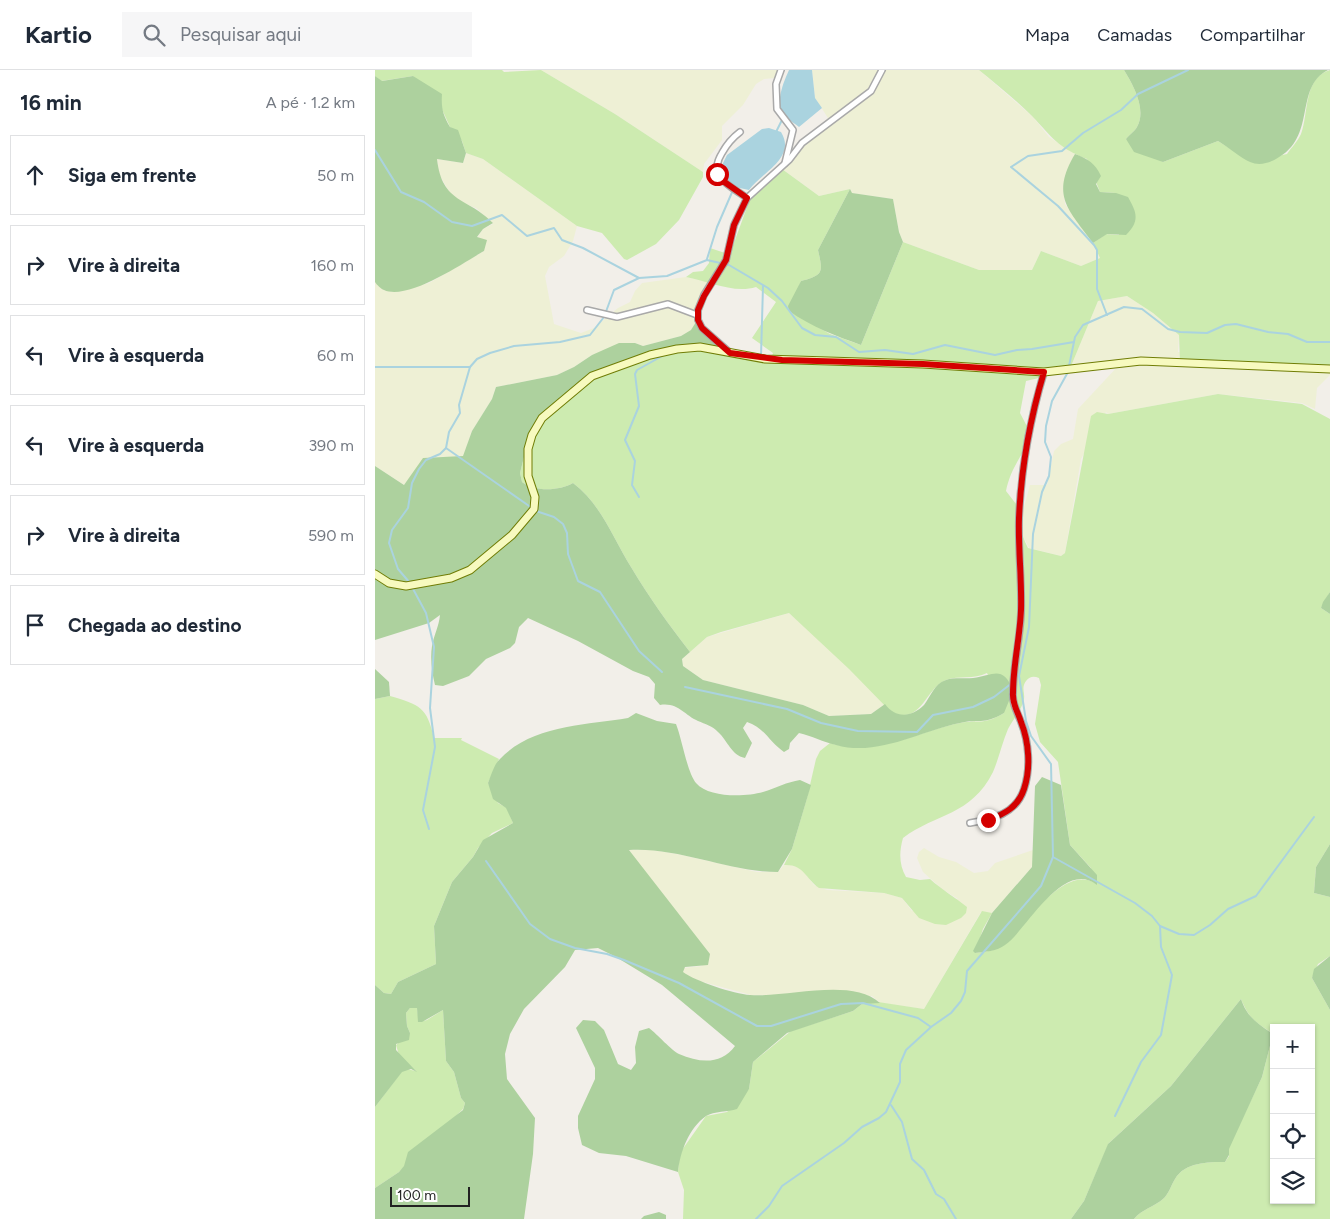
<!DOCTYPE html>
<html lang="pt">
<meta charset="utf-8">
<style>
:root{--surface:#fff;--page:#f6f6f7;--text:#1f2937;--muted:#747a83;--line:#e0e1e3}
body{margin:0;font-family:Figtree,sans-serif;background:var(--page);color:var(--text)}
.controls{position:absolute;right:15px;bottom:15px;display:grid;overflow:hidden;border-radius:0px;box-shadow:0 1px 4px #0004}
.controls button{width:45px;height:45px;display:grid;place-items:center;padding:0;border:0;border-bottom:1px solid var(--line);background:var(--surface);color:var(--text);font:25px sans-serif}
.scale{position:absolute;left:15px;bottom:12px;width:80px;box-sizing:border-box;padding-left:5px;border:2px solid #222;border-top:0;font-size:14px;line-height:18px;white-space:nowrap;color:#222;-webkit-text-stroke:4px #fff;paint-order:stroke}
.stop{position:absolute;width:15px;height:15px;margin:-11px;border:4px solid #d40000;border-radius:50%;background:#fff}
.stop.end{background:#d40000;border-color:#fff;box-shadow:0 1px 5px #0008}
.list{margin:0;padding:0;list-style:none}
h2{display:flex;justify-content:space-between;align-items:center;height:65px;margin:0;padding:0 20px;font-size:21px}
h2 small{font-size:16px;font-weight:400;color:var(--muted)}
.list li{display:grid;grid-template-columns:32px 1fr auto;gap:15px;align-items:center;box-sizing:border-box;height:80px;margin:0 10px 10px;padding:0 10px;border:1px solid var(--line);border-radius:0px}
.list b{display:block;font-size:19px;white-space:nowrap}
.list em{font-size:16px;font-style:normal;color:var(--muted)}
.icon{flex:none;width:28px;height:28px;fill:none;stroke:currentColor;stroke-width:2;stroke-linecap:round;stroke-linejoin:round}
.map{position:relative;flex:none;width:955px;height:1149px;overflow:hidden}
header{display:flex;align-items:center;gap:30px;box-sizing:border-box;height:70px;padding:0 25px;background:var(--surface);border-bottom:1px solid var(--line)}
header strong{font-size:24px}
nav{display:flex;gap:28px;margin-inline-start:auto;font-size:18px}
.search{width:350px;height:45px;background:var(--page);display:flex;align-items:center;gap:12px;box-sizing:border-box;padding:0 18px;border-radius:0px;color:var(--muted);font-size:19px}
main{display:flex}
aside{flex:1;background:var(--surface)}
.map>svg:first-child{display:block}
</style>
<header>
<strong>Kartio</strong>
<div class="search"><svg class="icon" aria-label="search" viewBox="0 0 24 24"><circle cx="10" cy="10" r="6"/><path d="M15 15l6 6"/></svg>Pesquisar aqui</div>
<nav><a>Mapa</a><a>Camadas</a><a>Compartilhar</a></nav>
</header>
<main>
<aside>
<h2>16 min<small>A pé · 1.2 km</small></h2>
<ul class="list">
<li><svg class="icon" aria-label="ahead" viewBox="0 0 24 24"><path d="M12 20V5M6 11l6-6 6 6"/></svg><div><b>Siga em frente</b></div><em>50 m</em></li>
<li><svg class="icon" aria-label="right" viewBox="0 0 24 24"><path d="M7 20v-9h11M14 6l5 5-5 5"/></svg><div><b>Vire à direita</b></div><em>160 m</em></li>
<li><svg class="icon" aria-label="left" viewBox="0 0 24 24"><path d="M17 20v-9H6M10 6l-5 5 5 5"/></svg><div><b>Vire à esquerda</b></div><em>60 m</em></li>
<li><svg class="icon" aria-label="left" viewBox="0 0 24 24"><path d="M17 20v-9H6M10 6l-5 5 5 5"/></svg><div><b>Vire à esquerda</b></div><em>390 m</em></li>
<li><svg class="icon" aria-label="right" viewBox="0 0 24 24"><path d="M7 20v-9h11M14 6l5 5-5 5"/></svg><div><b>Vire à direita</b></div><em>590 m</em></li>
<li><svg class="icon" aria-label="arrive" viewBox="0 0 24 24"><path d="M6 21V4h12l-3 4 3 4H6"/></svg><div><b>Chegada ao destino</b></div></li>
</ul>
</aside>
<div class="map">
<svg width="955" height="1149" viewBox="0 0 955 1149">
<rect width="100%" height="100%" fill="#f2efe9"/>
<g fill="#eef0d5">
<path d="M166 0H404L400 8 389 9 381 14 368 35 347 56V70L329 94 328 102 240 44Z"/>
<path d="M437 0H604L658 47 674 67 700 84 688 117 690 134 721 178 725 188 706 196 666 181 657 200H604L528 172 524 162 518 129 476 123 475 119 444 126 407 99 453 48 440 28Z"/>
<path d="M91 83 108 89 202 156 198 171 189 186 174 197 170 206 179 254 206 263 219 258 243 238 255 232 260 221 267 213 311 207 338 213 316 244 321 252 317 260 306 266 268 276 260 273 217 285 199 297 182 305 121 317 117 329 97 361 88 387H56L29 415 0 396V212L9 220 19 222 54 213 109 181 102 168 108 159 118 154 101 138 87 133 76 125 64 104 62 89 88 93Z"/>
<path d="M752 226 778 243 804 265 803 282 955 298V305L942 318 940 339 927 333 843 324 733 344 731 342 706 389 690 483 686 486 654 478 648 466 645 452 655 415H672L679 381 686 374 698 369 703 339 744 295 694 301 723 231Z"/>
<path d="M414 543 453 578 510 634 496 644 454 646 428 635 328 610 308 596 307 589 332 567Z"/>
<path d="M549 778 564 787 581 792 599 803 613 801 620 793 658 780V787L657 797 617 843 606 842 549 939 505 933 497 926 376 925 317 909 307 902 308 898 327 896 254 780 273 779 307 785 382 802H403L409 795H417L426 798 439 815 452 820 509 823 527 828 537 841 583 829 567 819 548 802 542 788 544 782Z"/>
</g>
<g fill="#cdebb0" fill-rule="evenodd">
<path d="M0 0H127L129 2 166 0 240 44 328 102V107L304 150 281 174 252 190 249 189 227 163 202 156 108 89 91 83 87 71 75 57 66 37 38 6 6 11 0 6Z"/>
<path d="M604 0H749C758 15 772 39 762 57 760 61 754 65 751 69L788 92 843 71 876 92 912 84C916 78 923 71 926 64 934 43 928 8 955 0V298L805 292 804 265 778 243 752 226 723 231 694 301 651 311 645 343 656 364V369C646 386 635 400 631 421L648 443C644 455 647 467 653 478L686 486 690 483 716 346 722 342 733 344 843 324 927 334 955 349V522L946 538 955 544V774L941 797 939 823 955 827V886L943 894 937 908 955 940V1149H759C767 1139 779 1137 788 1129 794 1124 796 1115 800 1109 810 1092 833 1092 850 1092L854 1086 853 1079 887 1007 898 964C881 952 874 949 866 929L796 1016 734 1073 709 1131 696 1149H308L309 1120 303 1102 304 1090 307 1080 331 1046 352 1042 374 1019 378 992 416 961 478 941 487 934 503 932 549 939 607 841 617 843 608 859 600 883C608 882 620 881 626 876 647 859 687 796 718 812L716 798 695 775 683 692 665 672 660 654 666 615 664 608C659 606 655 606 651 611 646 618 650 622 649 629 647 640 638 649 633 659 627 673 624 688 618 702 596 746 561 743 528 768 524 782 524 795 531 807L545 810 555 809C567 820 580 827 592 837L591 843 586 848 571 855 560 854 544 848 527 828 509 823 444 818C430 808 429 794 409 795L417 779 432 728 441 689 445 681 455 673C463 676 472 676 481 676 519 678 549 660 585 653 605 649 607 656 629 643L612 603C599 610 584 605 571 610 550 618 547 656 516 642L474 599 414 543 346 562 332 567 315 582C294 555 274 527 256 497 238 468 226 434 198 413 184 421 160 422 147 412L145 403 152 375 177 337 185 327 227 301 311 277 395 292 398 283 377 268 401 232 381 217C359 224 333 211 311 207L318 202 328 201 334 193 335 178 350 183 356 181 375 129 407 99 444 126 475 119 443 180C448 202 449 205 426 211L414 241 455 264 486 275 528 172 604 200H657L666 181 706 196 725 188 718 173 731 164 744 165 741 123 725 122 712 89C683 78 677 67 657 46 641 30 622 15 604 0ZM899 958H936V1130H899Z"/>
<path d="M15 626C45 635 52 637 59 668H87L86 670 124 689 113 713 123 733 132 738 138 753 117 763 103 778 98 787 77 812 59 856 61 894 23 912 16 924 9 923 0 915V629Z"/>
<path d="M35 938H42L44 952 52 950 68 940 71 991 79 1002 86 1028 90 1033 88 1039 24 1102 0 1118V1037L27 1001 31 999 41 1001 24 985 21 975 35 963 32 956 31 943Z"/>
</g>
<g fill="#add19e">
<path d="M749 0H953C918 18 943 67 901 89 894 93 884 96 875 92 866 88 853 77 843 71L788 92 759 82 751 69C754 65 760 61 762 57 772 39 758 15 749 0Z"/>
<path d="M0 6 7 11 38 6 67 24C66 38 68 45 75 57L83 60 91 83 88 93 62 89C67 134 93 127 118 153L108 159 102 167 112 170 109 181C88 193 33 231 9 220 6 219 2 215 0 212Z"/>
<path d="M700 84C713 89 720 93 726 106L721 114 725 122 741 123 753 127C762 143 765 151 751 165L732 164 718 173C694 140 675 126 700 84Z"/>
<path d="M475 119 477 123 518 129 524 162 528 172 486 275C461 266 437 257 414 241L413 236 426 211C449 205 448 202 443 180Z"/>
<path d="M321 252 328 262 352 282 311 277 227 301 185 327 152 375 145 403 147 412C160 422 184 421 198 413 226 434 238 468 256 497 274 527 294 555 315 582L307 589 308 596 328 610 428 635 454 646 496 644 510 634C520 648 536 648 549 635 556 626 559 614 571 610 579 607 590 609 598 608 618 606 628 594 638 621L629 643C607 656 604 648 585 653 545 661 503 687 461 675 448 672 437 666 424 663L415 673 414 679 409 682C395 673 389 657 372 652L368 658 377 673 370 688C356 685 353 671 343 662 338 656 330 654 323 651 309 645 303 632 285 635L279 628 280 614 274 607 258 601 203 571 153 548 144 557 140 573 135 578 111 589 94 606 68 616 60 615C57 603 55 589 57 576 59 565 64 556 65 545L54 553 0 570V396L29 415 48 388 88 386 97 361 117 329 121 317 182 305 199 297 217 285 244 273H260L268 276 306 266 316 260Z"/>
<path d="M955 522V544L946 538 948 532Z"/>
<path d="M0 599 14 612 15 626 0 629Z"/>
<path d="M261 643 282 651 301 654C307 669 312 702 321 713 334 728 370 727 388 722 401 718 412 712 425 710L436 715 417 779 403 802C353 802 305 777 254 780L335 884 333 895 310 897 308 902C320 911 359 924 375 925 412 928 476 907 505 933L487 934 478 941 412 963 378 992 374 1019 362 1039C353 1042 339 1041 331 1046 314 1058 305 1082 303 1102L251 1086 224 1083 207 1075 203 1058V1046L220 1009V998L201 958 208 950 220 951 229 960 243 994 256 1000 261 993 260 977 264 961 274 958C282 964 297 981 304 984 325 993 346 995 360 976L287 915 241 887 223 878 200 880 190 897 149 939 135 964 130 984 132 1009 160 1048 158 1084 149 1149H0V1118L24 1102 29 1096 33 1082 88 1040 90 1033 86 1028 79 1002 71 991 68 940 47 952H43L42 938H35L31 943 32 956 35 963 34 970 21 974V980L42 1002 36 999 27 1002 0 1037V915L9 923 16 924 23 912 61 894 59 856 77 812 98 787 108 770 138 753 131 738 118 729 113 713C116 706 119 694 125 689 157 655 211 655 253 648Z"/>
<path d="M667 707 686 715 695 775 722 805V815C688 788 651 861 630 875 622 881 610 882 600 883L598 881 617 843 657 797 660 716Z"/>
<path d="M955 774V827L939 823 941 797Z"/>
<path d="M955 886V940L937 908 939 899Z"/>
<path d="M866 929C872 947 882 953 898 964L887 1007 854 1079V1085L850 1092C833 1092 810 1092 800 1109 796 1115 794 1124 788 1129 779 1137 767 1139 759 1149H696L709 1131 733 1074 796 1016Z"/>
<path d="M284 1142 291 1145V1149H266L269 1146Z"/>
</g>
<g fill="#aad3df">
<path d="M414 0H437L440 28 447 38 424 57C418 52 408 47 406 40 402 28 409 11 414 0Z"/>
<path d="M394 58 406 62C422 88 386 103 374 120L360 117 349 110 347 95 352 85 387 59Z"/>
</g>
<g fill="none" stroke-linecap="round" stroke-linejoin="round">
<g stroke="#aad3df" stroke-width="2">
<path d="M401 62 408 48"/>
<path d="M0 80 26 122 49 132 77 152 97 156 127 145 152 166 179 158 187 170 208 178 264 208"/>
<path d="M332 189 342 157 358 120"/>
<path d="M732 245 722 219V180L719 175 683 136 636 97 653 86 687 81 708 63 746 40 763 24 813 0"/>
<path d="M386 286 388 216"/>
<path d="M694 296 700 267 708 255 749 237 767 239 793 259 805 262 832 263 850 255 861 254 893 262 913 264 932 272H955"/>
<path d="M0 297H95"/>
<path d="M71 378 157 438"/>
<path d="M264 427 257 415 260 391 250 370 264 336 260 304 262 300 289 285"/>
<path d="M161 441 179 447 188 454 192 463 193 484 203 511 225 522 264 581 287 602"/>
<path d="M35 513 23 499 14 473 17 460 33 438 37 413 44 399 51 390 65 384 71 378 74 362 85 343 84 335 95 297 102 289 115 283 139 276 185 272 215 265 229 247 239 220 264 208 292 206 332 190 354 195 393 218 407 231 427 258 440 265 461 267 484 282 510 280 538 284 570 275 620 285 642 280 657 279 699 272"/>
<path d="M37 517 51 543 59 577 55 638 60 677 48 740 54 759"/>
<path d="M310 617 412 639 446 653 483 661 542 662 558 645 598 637 619 627 637 613"/>
<path d="M678 787 760 833 777 846 785 856 804 864 819 865 835 855 853 839 881 826 939 747"/>
<path d="M111 791 155 854 175 869 200 878 232 884 249 890 304 913 382 956H396L466 934 488 933 543 948 556 957"/>
<path d="M516 1035 527 1052 537 1089 549 1100 561 1124 569 1129 581 1149"/>
<path d="M740 1046 766 992 786 965 797 905 786 877 785 856"/>
<path d="M381 1149 394 1136 407 1116 469 1073 487 1057 504 1048 511 1042 525 1012V994L531 980 556 957 576 943 586 931 590 922 592 901 666 816 678 787 676 694 656 666 651 651 644 606 654 557 658 464 667 422 674 406 676 387 670 372 671 356 677 331 693 302"/>
</g>
<g stroke="#a9a9a9" stroke-width="8">
<g id="street">
<path d="M406 0 401 14 402 39 418 60 410 93"/>
<path d="M365 62C357 68 352 74 347 83 332 107 354 115 372 128"/>
<path d="M212 240 242 247 293 234 322 245"/>
<path d="M353 281 327 258 323 250V240L329 225 351 190 359 155 372 128 414 90 427 73 496 21 507 0"/>
<path d="M595 753C618 749 641 744 649 719 656 698 654 672 646 652 642 641 637 634 638 623 638 596 645 570 646 543 647 512 643 480 644 448 646 399 655 349 669 302"/>
</g>
</g>
<g stroke="#707d05" stroke-width="9">
<path id="secondary" d="M0 504 14 513 31 516 76 508 95 500 137 465 159 439 160 427 153 406V379L157 365 167 348 217 306 275 285 302 279 325 277 390 289 548 294 669 302 766 291 955 299"/>
</g>
<use href="#street" stroke="#fff" stroke-width="5"/>
<use href="#secondary" stroke="#f7fabf" stroke-width="7"/>
</g>
<g fill="none" stroke-linecap="round" stroke-linejoin="round">
<path stroke="#d40000" stroke-width="6" d="M342 104 348 111 372 128 359 155 351 190 329 226 323 240V250L327 258 355 283 407 290 548 294 669 302C655 349 646 400 644 448 643 479 647 509 646 540 645 568 638 595 638 623 637 634 643 642 646 652 654 672 656 698 649 719 643 737 630 744 613 750"/>
</g>
</svg>
<div class="controls">
<button>+</button>
<button>−</button>
<button><svg class="icon" aria-label="locate" viewBox="0 0 24 24"><circle cx="12" cy="12" r="6"/><path d="M12 2v4M12 18v4M2 12h4M18 12h4"/></svg></button>
<button><svg class="icon" aria-label="layers" viewBox="0 0 24 24"><path d="M12 4l9 5-9 5-9-5zM3 14l9 5 9-5"/></svg></button>
</div>
<div class="scale">100 m</div>
<div class="stop" style="left:342px;top:104px"></div>
<div class="stop end" style="left:613px;top:750px"></div>
</div>
</main>
